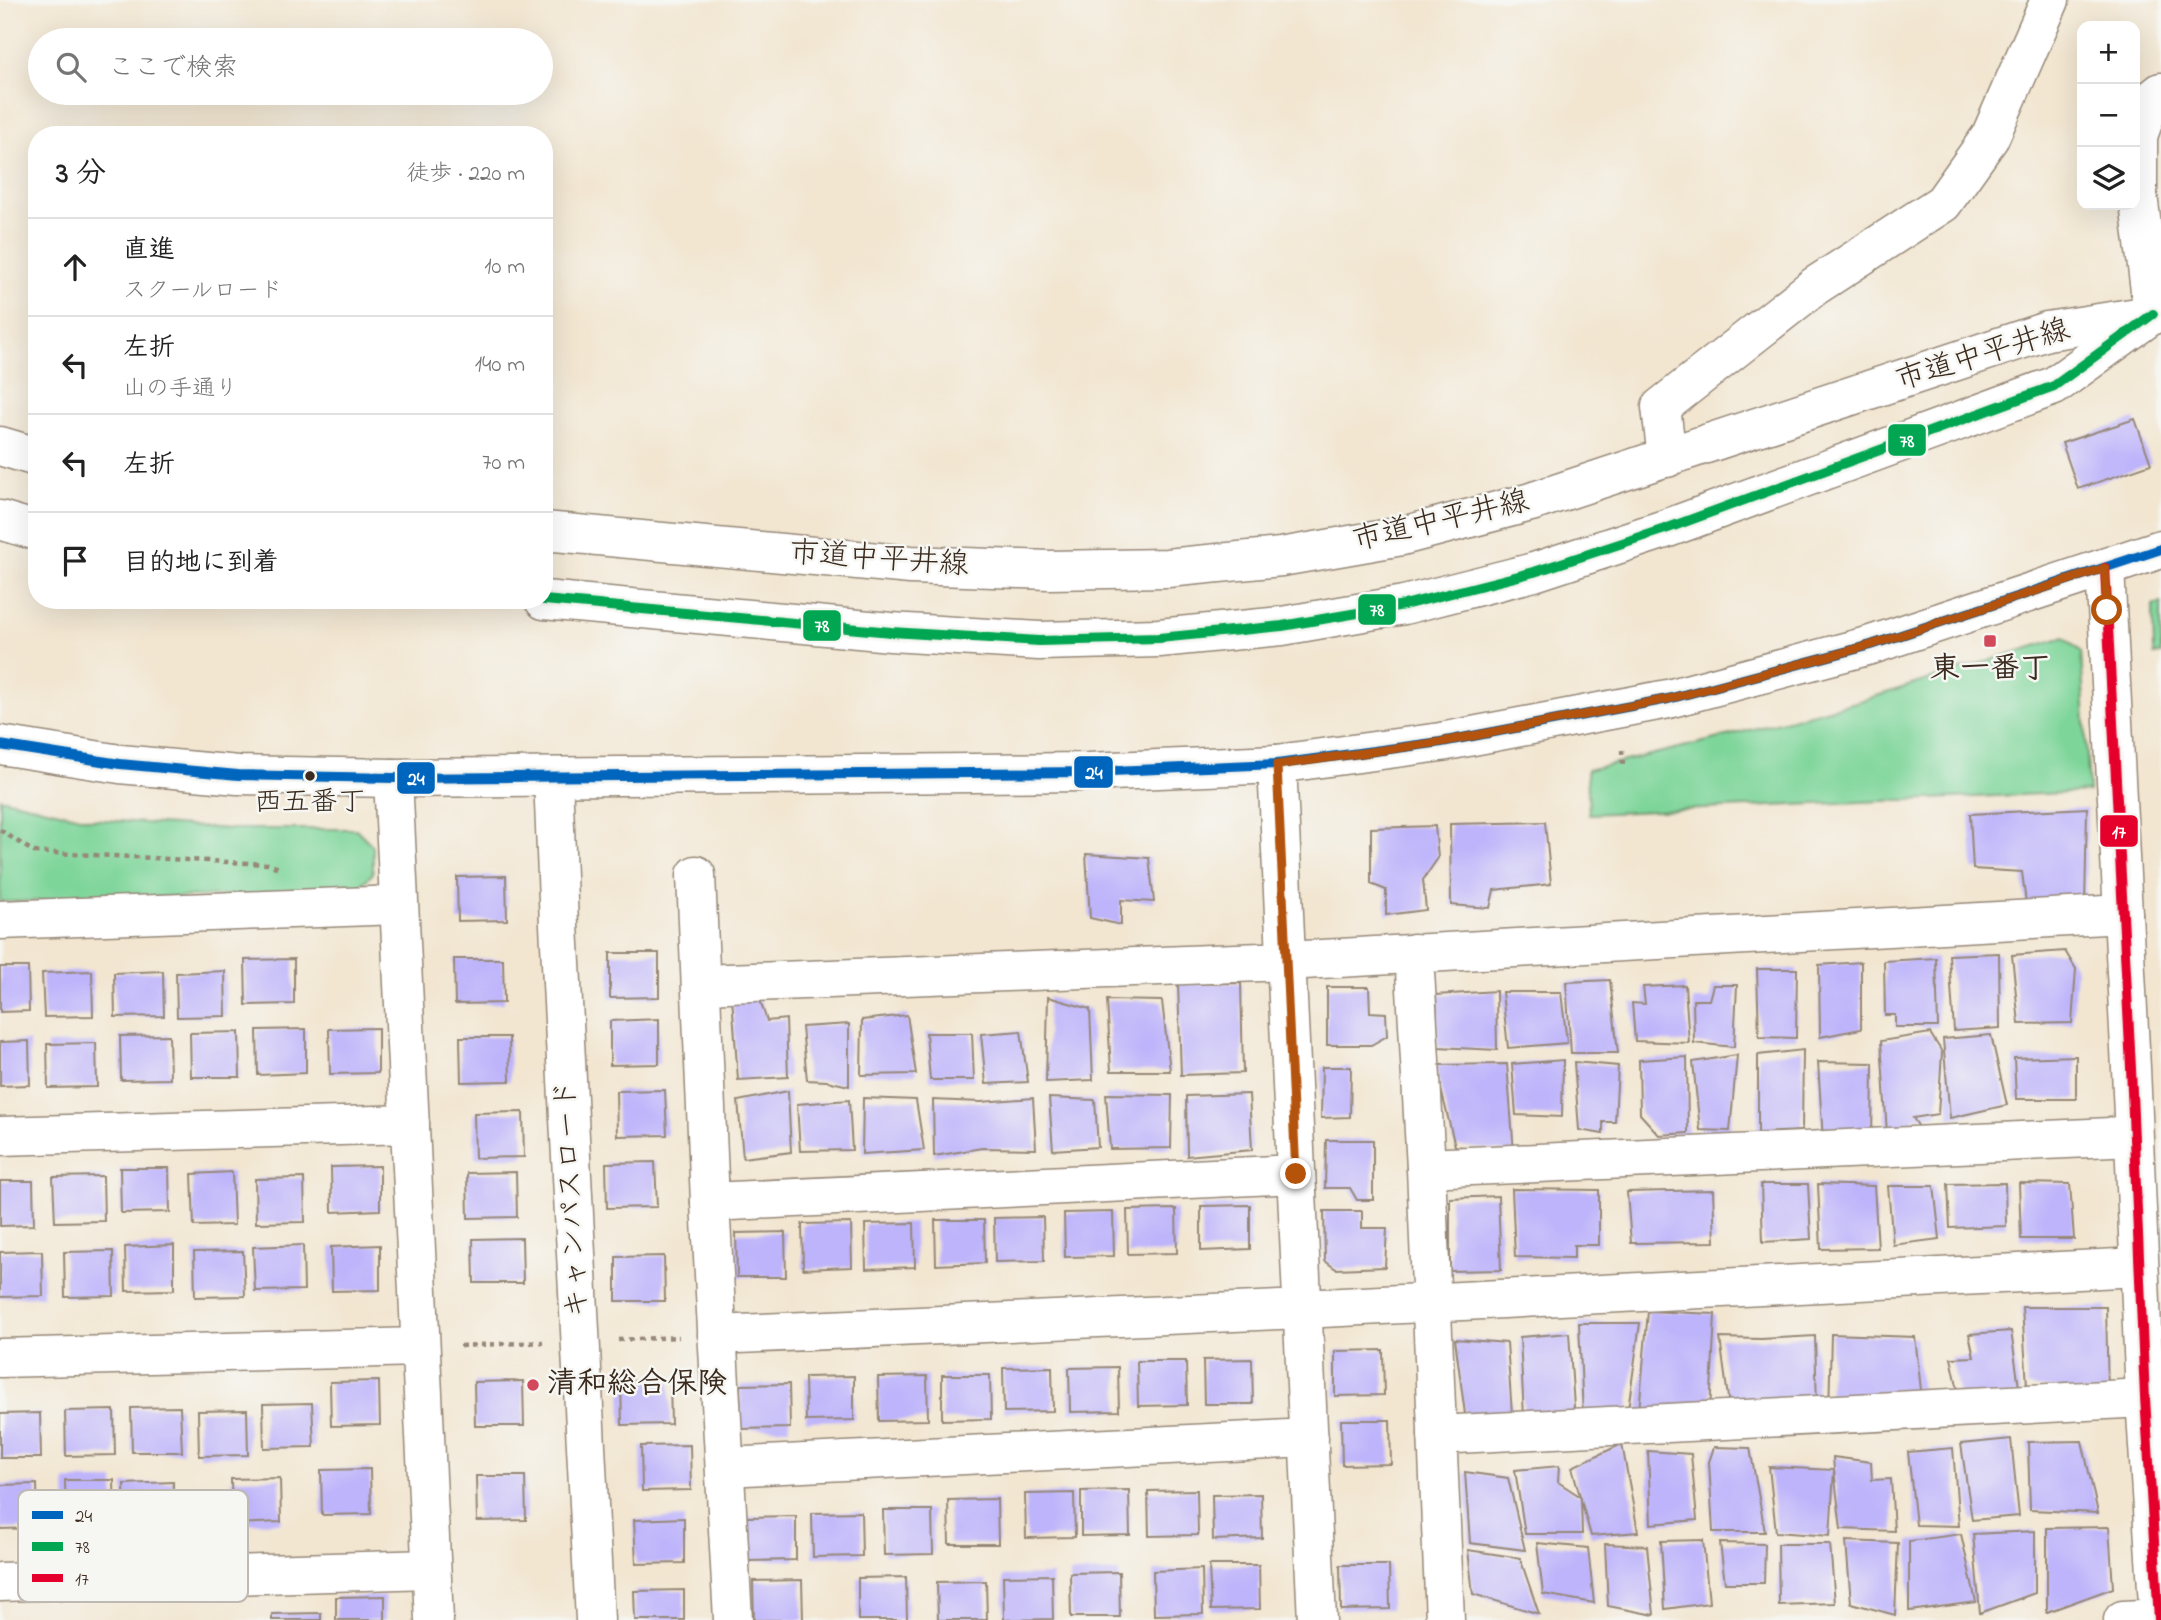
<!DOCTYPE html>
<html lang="ja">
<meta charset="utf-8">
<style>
:root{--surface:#fff;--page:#f6f6f6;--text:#222;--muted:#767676;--line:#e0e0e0}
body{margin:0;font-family:"Indie Flower","Klee One",sans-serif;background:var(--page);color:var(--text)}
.controls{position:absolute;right:21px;top:21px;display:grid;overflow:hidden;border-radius:14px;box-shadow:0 7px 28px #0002}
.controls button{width:63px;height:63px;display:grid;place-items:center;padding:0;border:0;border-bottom:2px solid var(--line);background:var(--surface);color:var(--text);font:35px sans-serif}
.stop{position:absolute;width:21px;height:21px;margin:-16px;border:5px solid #b45309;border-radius:50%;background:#fff}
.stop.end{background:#b45309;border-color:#fff;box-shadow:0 2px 7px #0008}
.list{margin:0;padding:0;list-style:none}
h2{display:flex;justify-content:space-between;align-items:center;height:91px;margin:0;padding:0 28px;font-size:30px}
h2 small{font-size:23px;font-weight:400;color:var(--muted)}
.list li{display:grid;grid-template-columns:46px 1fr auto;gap:21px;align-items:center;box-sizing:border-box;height:98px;padding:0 28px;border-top:2px solid var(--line)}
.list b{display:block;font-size:26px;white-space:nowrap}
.list p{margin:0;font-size:23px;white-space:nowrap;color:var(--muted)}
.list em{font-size:23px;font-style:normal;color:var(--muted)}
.icon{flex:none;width:38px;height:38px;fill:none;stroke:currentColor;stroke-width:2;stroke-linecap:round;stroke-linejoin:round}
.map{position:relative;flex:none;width:2161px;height:1620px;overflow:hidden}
.search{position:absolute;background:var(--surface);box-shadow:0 7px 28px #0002;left:28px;top:28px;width:525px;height:77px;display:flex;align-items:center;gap:18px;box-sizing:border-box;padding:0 24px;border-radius:38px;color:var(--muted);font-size:26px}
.panel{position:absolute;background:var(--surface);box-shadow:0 7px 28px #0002;left:28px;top:126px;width:525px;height:483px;border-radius:28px}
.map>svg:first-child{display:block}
</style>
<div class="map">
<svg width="2161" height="1620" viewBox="0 0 2161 1620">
<rect width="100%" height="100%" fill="#f6f6f2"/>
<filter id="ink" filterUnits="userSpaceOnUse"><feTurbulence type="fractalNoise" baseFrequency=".0143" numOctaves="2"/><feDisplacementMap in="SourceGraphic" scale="14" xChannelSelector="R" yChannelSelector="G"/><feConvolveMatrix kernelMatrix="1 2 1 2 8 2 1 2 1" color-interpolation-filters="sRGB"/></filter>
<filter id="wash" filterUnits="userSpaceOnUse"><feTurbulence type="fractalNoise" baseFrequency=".00686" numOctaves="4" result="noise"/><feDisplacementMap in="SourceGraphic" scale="28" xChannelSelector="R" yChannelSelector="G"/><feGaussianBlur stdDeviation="1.57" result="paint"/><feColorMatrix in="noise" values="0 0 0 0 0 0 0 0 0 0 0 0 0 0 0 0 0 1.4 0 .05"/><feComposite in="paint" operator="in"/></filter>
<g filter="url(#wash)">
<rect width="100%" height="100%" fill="#f2e6d1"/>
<g fill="#7ed59a" stroke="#5c805c" stroke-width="2">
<path d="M2161 602V654L2154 655 2153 606Z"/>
<path d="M2064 637 2081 652 2089 792 1589 814 1587 770 1708 741 1867 699Z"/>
<path d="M0 798 89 819 230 829H356L373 846V873L354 892 0 902Z"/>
</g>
<g id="blocks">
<g fill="#beb4fb">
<path d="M2135 419 2151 464 2078 489 2062 443Z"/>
<path d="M2087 808 2085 906 2026 903 2022 872 1973 869 1970 814Z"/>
<path d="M1545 822 1551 884 1494 890 1490 908 1451 905 1450 824Z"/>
<path d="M1435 826 1438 858 1423 880 1426 910 1386 915V890L1371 884V828Z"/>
<path d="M1086 854 1149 858 1154 902 1121 900V925L1090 918Z"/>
<path d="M506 876 507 920 458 921 457 877Z"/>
<path d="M2065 951 2076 969 2072 1023 2019 1024 2012 955Z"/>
<path d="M610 953H659V997L610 998Z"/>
<path d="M1999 953 2000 1028 1954 1031 1949 955Z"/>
<path d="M1936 958 1938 1027H1895V1015H1885L1884 961Z"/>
<path d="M294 959V1004L246 1005 245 960Z"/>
<path d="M454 959H503L504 1003 455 1004Z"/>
<path d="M1861 962V1029L1820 1037 1819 965Z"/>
<path d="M0 967H28L29 1011 0 1012Z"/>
<path d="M1757 969H1797L1796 1038 1759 1037Z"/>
<path d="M92 971 93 1016 44 1017 42 973Z"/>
<path d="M163 971 164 1016 115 1017 114 973Z"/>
<path d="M225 971 226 1016 177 1017 176 973Z"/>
<path d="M1610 980 1618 1053H1571L1566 982Z"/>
<path d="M1241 983 1243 1073 1181 1075 1178 984Z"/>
<path d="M1685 985 1689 1043 1635 1041 1632 1003 1645 1004 1643 987Z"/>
<path d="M1713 985H1737L1734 1047 1694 1043 1693 1000H1709Z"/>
<path d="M1327 987H1369L1370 1012 1386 1013 1387 1036 1371 1045H1327Z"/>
<path d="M1496 991 1497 1050 1438 1047 1436 995Z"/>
<path d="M1502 992H1561L1567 1043 1508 1048Z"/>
<path d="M732 997H759L767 1021 786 1019 788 1077 738 1080Z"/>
<path d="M1048 997 1090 1009 1093 1080 1046 1082Z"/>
<path d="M1107 1000 1162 1001 1170 1071H1111Z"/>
<path d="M907 1015 916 1074 861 1075 862 1020Z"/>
<path d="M659 1019V1064L610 1065V1021Z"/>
<path d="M849 1024V1086L827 1081 807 1080 802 1027Z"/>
<path d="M378 1028V1073L330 1074 329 1029Z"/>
<path d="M306 1029V1073L258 1075 257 1030Z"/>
<path d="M1021 1031 1028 1082 986 1084 981 1034Z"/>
<path d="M239 1032 240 1077H191L190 1033Z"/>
<path d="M926 1033H972L974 1080H930Z"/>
<path d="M1930 1033 1942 1052 1938 1114 1913 1118 1919 1127 1887 1134 1881 1041Z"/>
<path d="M169 1035 170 1079 121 1080 120 1036Z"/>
<path d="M1991 1035 2007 1105 1950 1118 1943 1039Z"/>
<path d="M460 1037H509L510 1081 461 1082Z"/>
<path d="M29 1041 30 1085 0 1086V1042Z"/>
<path d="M96 1043 97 1087 48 1088 47 1044Z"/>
<path d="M1803 1050 1802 1131 1758 1133V1055Z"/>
<path d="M1737 1055 1730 1131 1700 1130 1693 1062Z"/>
<path d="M2076 1056V1099H2016L2014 1058Z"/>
<path d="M1687 1057 1688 1133 1659 1135 1640 1114 1639 1060Z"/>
<path d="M1563 1060 1562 1117 1516 1115 1512 1064Z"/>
<path d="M1574 1062 1618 1066 1615 1122H1603V1134L1579 1130Z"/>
<path d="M1818 1062 1873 1063 1872 1142 1823 1141Z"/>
<path d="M1507 1064 1514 1152 1455 1146 1435 1065Z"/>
<path d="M1322 1067H1351L1350 1117 1321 1118Z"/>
<path d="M665 1090 667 1135 617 1136 616 1091Z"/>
<path d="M788 1091 791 1152 743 1158 738 1101Z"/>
<path d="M1106 1094 1172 1095 1171 1148 1110 1149Z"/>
<path d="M1249 1094 1252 1150 1187 1156 1186 1096Z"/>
<path d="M863 1098 916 1100 924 1150 862 1154Z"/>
<path d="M1033 1098 1036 1149 982 1148 934 1156 933 1100 981 1102Z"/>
<path d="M1049 1098 1095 1100 1098 1147 1053 1150Z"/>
<path d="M849 1100 852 1150 800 1151 797 1104Z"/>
<path d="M523 1112 524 1157 475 1158 474 1113Z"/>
<path d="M1326 1140H1373V1200H1357L1350 1188H1325Z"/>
<path d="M655 1162 657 1207 607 1208 606 1163Z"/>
<path d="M380 1166V1210L332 1212 331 1167Z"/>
<path d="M120 1168H169L170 1212 121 1213Z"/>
<path d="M232 1172 234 1225 194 1226 192 1174Z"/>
<path d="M516 1172 517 1217 468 1218 467 1173Z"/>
<path d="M103 1176 104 1221 55 1222 53 1177Z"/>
<path d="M304 1178 305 1222 256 1223 255 1179Z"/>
<path d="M0 1181H33L34 1225 0 1226Z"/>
<path d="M2005 1183 2006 1226 1950 1228 1948 1184Z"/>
<path d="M2019 1183 2070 1184 2074 1239H2021Z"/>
<path d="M1761 1184H1808L1811 1239 1763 1242Z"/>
<path d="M1818 1184 1874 1186 1878 1248 1821 1249Z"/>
<path d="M1888 1186H1934L1940 1239 1893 1245Z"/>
<path d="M1512 1189 1599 1190V1245H1574V1258L1515 1257Z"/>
<path d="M1713 1190 1715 1242 1631 1243 1627 1192Z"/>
<path d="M1498 1196 1501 1270 1450 1271V1198Z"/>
<path d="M1250 1205V1249L1201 1251V1206Z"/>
<path d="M1176 1209 1177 1253 1128 1254 1127 1210Z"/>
<path d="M1324 1211H1362V1228H1387L1385 1267 1336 1269 1325 1261Z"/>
<path d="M1113 1212 1114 1256 1065 1257 1064 1213Z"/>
<path d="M1043 1217 1044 1261 995 1262 994 1218Z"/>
<path d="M935 1220H984L985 1263 936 1265Z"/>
<path d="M851 1223 852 1267 803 1269 802 1224Z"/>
<path d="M914 1223 915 1267 866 1269 865 1224Z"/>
<path d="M785 1232 786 1277H737L736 1233Z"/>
<path d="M522 1238 523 1283H474L473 1239Z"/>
<path d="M174 1245V1290L126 1291 125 1247Z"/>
<path d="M303 1245 304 1290 255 1291 253 1247Z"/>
<path d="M380 1245V1290L332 1291 331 1247Z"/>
<path d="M42 1251 43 1296 0 1297V1252Z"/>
<path d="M113 1251 114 1296 65 1297 64 1252Z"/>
<path d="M243 1251 245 1296 195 1297 194 1252Z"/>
<path d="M664 1256 665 1301H616V1257Z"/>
<path d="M2022 1307H2106L2108 1395 2027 1386Z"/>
<path d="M1648 1311 1715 1314 1710 1412 1639 1411Z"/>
<path d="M1579 1323H1640L1627 1417 1583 1416Z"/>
<path d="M2011 1331 2020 1394 1961 1404 1951 1358 1974 1357 1969 1334Z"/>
<path d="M1569 1333 1575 1422 1524 1417 1520 1337Z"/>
<path d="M1831 1334 1915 1337 1922 1399 1829 1414Z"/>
<path d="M1815 1336 1817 1407 1730 1413 1720 1338 1761 1339Z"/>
<path d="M1455 1339 1507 1343 1512 1414H1465Z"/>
<path d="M1383 1350 1384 1395 1335 1396V1351Z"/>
<path d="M1252 1359 1253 1404H1204L1203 1360Z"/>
<path d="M1137 1361H1186L1187 1405 1138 1406Z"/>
<path d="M1052 1367 1053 1411 1004 1412 1003 1368Z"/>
<path d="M1118 1367 1119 1411 1070 1412 1069 1368Z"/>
<path d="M942 1375H990L991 1419 942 1420Z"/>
<path d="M854 1376V1420L806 1421 805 1377Z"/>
<path d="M927 1376 928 1420 879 1421 878 1377Z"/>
<path d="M670 1380 671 1424 622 1425 621 1381Z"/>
<path d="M379 1381 380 1425 331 1426 330 1382Z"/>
<path d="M523 1381 524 1426H475L474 1382Z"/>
<path d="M789 1384 790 1428 741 1429 740 1385Z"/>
<path d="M312 1403 314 1447 264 1448 263 1404Z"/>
<path d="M180 1407 182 1452H132L131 1408Z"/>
<path d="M114 1410 115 1455 66 1456 65 1411Z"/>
<path d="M247 1410 248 1455 199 1456 198 1411Z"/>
<path d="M40 1413 41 1458H0V1414Z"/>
<path d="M1341 1420H1390L1391 1464 1342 1465Z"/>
<path d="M2011 1439 2019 1516 1972 1520 1961 1444Z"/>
<path d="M2082 1441 2098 1513 2030 1510 2028 1442Z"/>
<path d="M1622 1444 1638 1532 1591 1536 1572 1467Z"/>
<path d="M690 1445 691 1490 642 1491 641 1446Z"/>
<path d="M1714 1447 1750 1448 1765 1532H1713L1709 1462Z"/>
<path d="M1953 1448 1959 1526 1916 1525 1908 1452Z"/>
<path d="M1648 1451 1691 1454 1697 1520 1651 1524Z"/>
<path d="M1833 1457 1871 1462 1872 1480 1891 1479 1894 1531 1841 1529 1834 1470 1830 1536 1776 1532 1769 1467 1834 1470Z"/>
<path d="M1559 1466 1558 1482 1581 1497 1582 1534H1525L1515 1470Z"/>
<path d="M370 1469 371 1514 322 1515 321 1470Z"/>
<path d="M1465 1472 1508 1478 1525 1550 1470 1543Z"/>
<path d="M476 1476H525L526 1520 477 1521Z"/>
<path d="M280 1478 281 1522 232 1524 231 1479Z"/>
<path d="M65 1480H114L115 1524 66 1525Z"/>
<path d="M173 1482 174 1527 125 1528 124 1484Z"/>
<path d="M37 1484 38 1528 0 1529V1485Z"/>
<path d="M1129 1490 1130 1535 1081 1536V1491Z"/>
<path d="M1197 1490 1198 1535 1149 1536 1148 1491Z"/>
<path d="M1074 1493 1075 1537 1026 1538 1025 1494Z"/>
<path d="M1261 1494 1262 1538 1213 1540 1212 1495Z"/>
<path d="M997 1499 998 1544H949L948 1500Z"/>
<path d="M883 1510H932L933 1554 884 1555Z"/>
<path d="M861 1512 862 1556 813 1557 812 1513Z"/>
<path d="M796 1516V1560L748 1561 747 1517Z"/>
<path d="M684 1518V1563L636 1564 634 1520Z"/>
<path d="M2109 1527 2113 1588 2047 1612V1528Z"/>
<path d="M2035 1531V1593L1980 1613 1973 1534Z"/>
<path d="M1961 1534 1976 1602 1909 1611V1541Z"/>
<path d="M1703 1540 1709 1603 1665 1609 1661 1541Z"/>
<path d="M1846 1541 1898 1543 1895 1615 1851 1603Z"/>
<path d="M1537 1543 1588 1548 1594 1603 1543 1594Z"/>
<path d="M1720 1543 1765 1544 1764 1583H1725Z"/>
<path d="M1605 1544 1647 1546 1654 1615 1608 1606Z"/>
<path d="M1778 1544H1830L1835 1603 1779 1605Z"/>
<path d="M1468 1550 1520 1558 1539 1614 1473 1594Z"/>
<path d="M1209 1565H1259L1260 1609 1211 1610Z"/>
<path d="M1340 1565H1389L1390 1609 1341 1610Z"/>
<path d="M1202 1569 1203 1614 1154 1615 1153 1571Z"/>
<path d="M1119 1572 1120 1617H1071L1070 1573Z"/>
<path d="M1052 1575 1053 1619 1004 1620 1003 1576Z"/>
<path d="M906 1577 907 1620H858V1578Z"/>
<path d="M802 1580 803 1620H754L753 1581Z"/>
<path d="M986 1581 987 1620H938L937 1582Z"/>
<path d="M684 1590V1620H635L634 1591Z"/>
<path d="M385 1596V1620H336V1597Z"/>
<path d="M321 1613V1620H272V1614Z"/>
</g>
</g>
</g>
<g filter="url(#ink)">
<use href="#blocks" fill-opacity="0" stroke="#968878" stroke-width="2"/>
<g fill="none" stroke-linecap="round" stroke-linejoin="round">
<g stroke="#968878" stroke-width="41">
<g id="minor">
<path d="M2153 314 2138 195V136L2151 100 2161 92"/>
<path d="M0 446 37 457"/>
<path d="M1667 458 1661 407 1815 286 1943 203 1990 137 2050 0"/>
<path d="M0 520 37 531"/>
<path d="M544 531 911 565 1049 570 1167 568 1281 557 1402 536 1531 502 2047 331 2144 316"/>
<path d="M2105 568 2131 1068 2145 1398 2159 1620"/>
<path d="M544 600 891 632 1039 641 1159 638 1282 626 1404 605 1534 572 1668 528 2054 386 2153 314"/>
<path d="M0 745 120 764 238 775 393 778 1088 772 1277 764 1441 742 1668 699 1871 645 2161 549"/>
<path d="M1277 764 1317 1620"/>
<path d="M393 778 434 1620"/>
<path d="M553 778 559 925 595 1620"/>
<path d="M696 875 710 1202 733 1620"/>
<path d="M0 920 398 905"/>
<path d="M1414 953 1426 1168 1445 1620"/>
<path d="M702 984 1286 961 2123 914"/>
<path d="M0 1136 410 1124"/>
<path d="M1426 1168 2133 1136"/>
<path d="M710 1202 1296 1174"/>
<path d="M717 1335 1302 1309 2139 1267"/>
<path d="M0 1358 420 1347"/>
<path d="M1437 1435 2145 1398"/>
<path d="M725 1467 1309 1438"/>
<path d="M0 1582 431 1569"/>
<path d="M2123 1620 2161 1618"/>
</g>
</g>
<g stroke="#968878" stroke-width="41">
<path id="highway" d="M2153 314 2161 313"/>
</g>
<g stroke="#968878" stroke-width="4.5" stroke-dasharray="5 5" stroke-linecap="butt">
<path d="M1622 750 1623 767"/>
<path d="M0 830 34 852 268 864 279 868"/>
<path d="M618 1340 679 1337"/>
<path d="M460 1346 543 1342"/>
</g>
<use href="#minor" stroke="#fff" stroke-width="38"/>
<use href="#highway" stroke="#fff" stroke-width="38"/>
<g stroke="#f6f6f2" stroke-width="16">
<path id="bus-1" d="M0 745 120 764 238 775 393 778 1088 772 1277 764 1441 742 1668 699 1871 645 2161 549"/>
</g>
<g stroke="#f6f6f2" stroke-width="16">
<path id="bus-2" d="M544 600 891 632 1039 641 1159 638 1282 626 1404 605 1534 572 1668 528 2054 386 2153 314"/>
</g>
<g stroke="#f6f6f2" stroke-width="16">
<path id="bus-3" d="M2105 568 2131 1068 2145 1398 2159 1620"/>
</g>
<use href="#bus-1" stroke="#0065bd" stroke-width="10"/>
<use href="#bus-2" stroke="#00a651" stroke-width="10"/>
<use href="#bus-3" stroke="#e4002b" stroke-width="10"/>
</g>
</g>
<g fill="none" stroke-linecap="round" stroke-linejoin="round" filter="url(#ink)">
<path stroke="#b45309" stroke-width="9" d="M1296 1174 1277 765 1441 742 1668 699 1871 645 2105 568 2107 610"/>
</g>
<g fill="#d1495b" stroke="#f6f6f2" stroke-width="2.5">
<rect x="1983" y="634" width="14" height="14" rx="3.5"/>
<circle cx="533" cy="1385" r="7"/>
</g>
<circle fill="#3b2a1e" stroke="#f6f6f2" stroke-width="2.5" cx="310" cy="776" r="6"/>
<g text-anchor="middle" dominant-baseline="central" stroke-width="5" stroke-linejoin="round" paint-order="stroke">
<g font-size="28" fill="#3b2a1e" stroke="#f6f6f2">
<text x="310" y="803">西五番丁</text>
</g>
<g font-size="30" fill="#3b2a1e" stroke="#f6f6f2">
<text transform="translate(1983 356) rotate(-17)">市道中平井線</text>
<text transform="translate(1441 522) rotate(-13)">市道中平井線</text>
<text transform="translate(879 560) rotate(4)">市道中平井線</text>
<text transform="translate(573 1199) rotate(-93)">キャンパスロード</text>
</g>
<g font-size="30" font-weight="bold" fill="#3b2a1e" stroke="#f6f6f2">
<text x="1990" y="670">東一番丁</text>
<text x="547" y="1385" text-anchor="start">清和総合保険</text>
</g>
</g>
<rect x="18" y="1490" width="230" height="112" rx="10" fill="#f6f6f2" stroke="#beb9b2" stroke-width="2"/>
<rect x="32" y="1511" width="31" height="8" fill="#0065bd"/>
<rect x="32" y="1542" width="31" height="9" fill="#00a651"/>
<rect x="32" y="1574" width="31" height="8" fill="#e4002b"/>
<g font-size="19" fill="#3b2a1e">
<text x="75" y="1522">24</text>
<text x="75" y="1553">78</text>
<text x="75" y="1585">17</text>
</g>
<g stroke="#f6f6f2" stroke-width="2.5">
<rect x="1887" y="423" width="40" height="34" rx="7" fill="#00a651"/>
<rect x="1357" y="593" width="40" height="33" rx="7" fill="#00a651"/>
<rect x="802" y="609" width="40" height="33" rx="7" fill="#00a651"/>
<rect x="1073" y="755" width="41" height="34" rx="7" fill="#0065bd"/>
<rect x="396" y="761" width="40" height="34" rx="7" fill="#0065bd"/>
<rect x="2099" y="814" width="40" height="34" rx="7" fill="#e4002b"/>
</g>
<g font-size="19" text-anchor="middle" font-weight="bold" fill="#fff">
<text x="1907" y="447">78</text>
<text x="1377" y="616">78</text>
<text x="822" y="632">78</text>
<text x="1094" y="779">24</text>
<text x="416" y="785">24</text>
<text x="2119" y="838">17</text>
</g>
</svg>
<div class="controls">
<button>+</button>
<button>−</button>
<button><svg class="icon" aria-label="layers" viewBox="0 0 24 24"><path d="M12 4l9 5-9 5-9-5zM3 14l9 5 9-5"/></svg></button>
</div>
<div class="stop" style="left:2107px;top:610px"></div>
<div class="stop end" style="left:1296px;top:1174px"></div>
<div class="search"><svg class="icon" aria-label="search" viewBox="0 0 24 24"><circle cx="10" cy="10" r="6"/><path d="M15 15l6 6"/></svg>ここで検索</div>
<section class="panel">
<h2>3 分<small>徒歩 · 220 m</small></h2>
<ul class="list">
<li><svg class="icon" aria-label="ahead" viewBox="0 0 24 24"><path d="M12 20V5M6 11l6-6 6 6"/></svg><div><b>直進</b><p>スクールロード</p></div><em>10 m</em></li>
<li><svg class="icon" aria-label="left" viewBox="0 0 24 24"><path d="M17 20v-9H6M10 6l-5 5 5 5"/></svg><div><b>左折</b><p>山の手通り</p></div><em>140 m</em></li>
<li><svg class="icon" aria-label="left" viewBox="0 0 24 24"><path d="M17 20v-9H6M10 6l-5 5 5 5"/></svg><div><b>左折</b></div><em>70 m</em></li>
<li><svg class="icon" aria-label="arrive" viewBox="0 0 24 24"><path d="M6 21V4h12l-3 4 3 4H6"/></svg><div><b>目的地に到着</b></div></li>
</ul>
</section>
</div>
